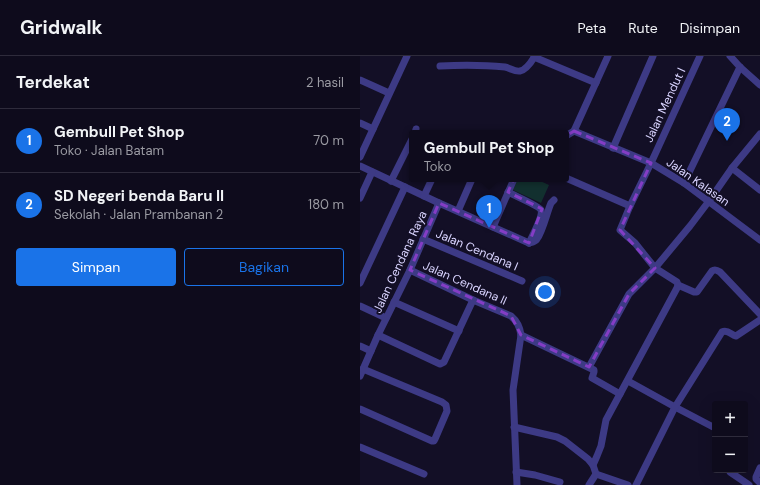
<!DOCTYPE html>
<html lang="id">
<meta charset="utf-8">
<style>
:root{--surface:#0e0b1c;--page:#171425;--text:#f1f3f6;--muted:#9b9ba3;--line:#2e2b3b;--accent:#1a73e8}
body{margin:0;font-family:"DM Sans",sans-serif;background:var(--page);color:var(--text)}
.controls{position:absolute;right:12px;bottom:12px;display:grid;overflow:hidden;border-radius:4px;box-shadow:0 4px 16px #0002}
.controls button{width:36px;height:36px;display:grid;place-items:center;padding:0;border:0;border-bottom:1px solid var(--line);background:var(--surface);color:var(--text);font:20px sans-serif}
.you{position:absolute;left:185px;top:236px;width:14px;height:14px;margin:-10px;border:3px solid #fff;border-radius:50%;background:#1a73e8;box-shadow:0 0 0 6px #1a73e833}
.badge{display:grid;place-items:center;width:26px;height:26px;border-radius:50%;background:var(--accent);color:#fff;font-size:13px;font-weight:700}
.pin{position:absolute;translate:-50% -33px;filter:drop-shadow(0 1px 2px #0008)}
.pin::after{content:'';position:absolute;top:21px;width:14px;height:12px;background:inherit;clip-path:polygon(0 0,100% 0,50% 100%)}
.popup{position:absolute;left:49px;top:74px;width:160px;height:52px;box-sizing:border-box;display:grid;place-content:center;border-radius:4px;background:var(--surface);filter:drop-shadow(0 1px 3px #0005);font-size:13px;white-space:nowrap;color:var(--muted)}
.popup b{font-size:15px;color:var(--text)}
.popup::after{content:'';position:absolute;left:50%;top:100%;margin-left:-8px;border:8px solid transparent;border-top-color:var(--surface)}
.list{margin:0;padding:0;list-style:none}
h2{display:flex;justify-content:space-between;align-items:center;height:52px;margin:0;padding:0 16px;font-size:17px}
h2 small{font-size:13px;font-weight:400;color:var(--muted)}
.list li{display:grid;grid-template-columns:26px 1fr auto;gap:12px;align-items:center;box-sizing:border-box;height:64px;padding:0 16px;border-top:1px solid var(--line)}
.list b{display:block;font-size:15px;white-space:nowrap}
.list p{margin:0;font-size:13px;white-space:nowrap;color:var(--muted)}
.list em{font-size:13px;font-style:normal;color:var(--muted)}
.actions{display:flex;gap:8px;padding:12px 16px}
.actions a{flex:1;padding:9px 0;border:1px solid var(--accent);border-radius:4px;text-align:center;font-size:14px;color:var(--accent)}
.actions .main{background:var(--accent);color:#fff}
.map{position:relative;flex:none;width:400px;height:429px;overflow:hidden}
header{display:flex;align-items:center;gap:24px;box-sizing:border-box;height:56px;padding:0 20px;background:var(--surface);border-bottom:1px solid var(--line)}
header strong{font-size:19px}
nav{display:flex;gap:22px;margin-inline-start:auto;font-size:14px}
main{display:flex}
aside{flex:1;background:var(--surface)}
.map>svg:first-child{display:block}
</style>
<header>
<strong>Gridwalk</strong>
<nav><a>Peta</a><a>Rute</a><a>Disimpan</a></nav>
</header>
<main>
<aside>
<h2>Terdekat<small>2 hasil</small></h2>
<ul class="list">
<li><span class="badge">1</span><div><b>Gembull Pet Shop</b><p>Toko · Jalan Batam</p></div><em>70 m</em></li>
<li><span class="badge">2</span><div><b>SD Negeri benda Baru II</b><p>Sekolah · Jalan Prambanan 2</p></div><em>180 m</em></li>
</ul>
<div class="actions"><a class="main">Simpan</a><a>Bagikan</a></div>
</aside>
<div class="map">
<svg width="400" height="429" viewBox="0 0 400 429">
<rect width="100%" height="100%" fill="#130f26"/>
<path fill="#12302f" d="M158 123H176L189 129 181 147 153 134Z"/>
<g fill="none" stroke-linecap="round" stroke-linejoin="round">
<g stroke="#3d3a85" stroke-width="7">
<path d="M340 0 291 107 270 150 260 174 275 187 295 212 317 226 318 229 334 236H337L352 215C355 213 357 214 360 216L400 258"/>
<path d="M370 0 380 11 400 29"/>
<path d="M174 1 236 27"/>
<path d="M80 10C102 9 124 9 145 11 150 12 155 16 160 15 166 14 172 5 175 0"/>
<path d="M0 24 29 37"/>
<path d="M0 67 13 73"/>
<path d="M214 75 291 107 324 127 400 184"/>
<path d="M55 77 56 73"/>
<path d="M206 80 214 75 248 0"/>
<path d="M253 92 293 0"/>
<path d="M0 101 47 0"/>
<path d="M0 110 79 147 169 187"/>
<path d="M372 112 400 134"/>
<path d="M206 122 270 150"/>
<path d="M31 125 52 83"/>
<path d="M324 127 380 11"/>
<path d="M148 136C153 139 179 150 181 154 183 159 172 181 169 187"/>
<path d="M64 140 72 123"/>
<path d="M0 142 12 116"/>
<path d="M98 155 112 123"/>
<path d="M133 171 154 123"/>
<path d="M63 183 162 225"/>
<path d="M169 187C173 186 175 186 177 183 183 175 187 156 191 147L194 144"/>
<path d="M50 214 113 244 151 260C157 265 160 271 161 279L153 334 157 429"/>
<path d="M0 227 45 131"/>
<path d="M34 246 99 275"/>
<path d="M0 250 26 262"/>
<path d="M18 279 80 308 84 306 113 244"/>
<path d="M161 279 234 314V316L232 322 260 338"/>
<path d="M0 290 11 295"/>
<path d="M229 311 269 238 295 212 330 170 349 145 372 112 400 78"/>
<path d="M0 320 18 279 50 214 79 147"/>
<path d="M268 325 315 351 355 372"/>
<path d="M0 353 72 385H74L75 383 87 355 86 349 82 346 3 313"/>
<path d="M154 371 197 381 205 385 228 403 233 409 236 418 268 429"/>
<path d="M0 391 64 418"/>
<path d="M233 409 237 400 241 390 246 364 317 232 318 229"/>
<path d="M400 412 396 421V423L400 427"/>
<path d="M370 414V416L389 429"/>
<path d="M156 416 175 419 200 426"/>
<path d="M229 429 236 418"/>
<path d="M276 429 315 351 362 276C368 273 371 279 376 280L400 264"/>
</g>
</g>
<path fill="none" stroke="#843dc5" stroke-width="3" stroke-dasharray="8 5" stroke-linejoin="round" d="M214 75 291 107 260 174 295 212 269 238 229 311 161 279 151 260 50 214 79 147 169 187 182 153 148 136 160 108Z"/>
<g text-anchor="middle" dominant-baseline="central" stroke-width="4" stroke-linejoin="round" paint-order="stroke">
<g font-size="12" fill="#d9d4ff" stroke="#130f26">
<text transform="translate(305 49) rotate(-65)">Jalan Mendut I</text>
<text transform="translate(338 126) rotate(35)">Jalan Kalasan</text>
<text transform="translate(117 194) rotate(23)">Jalan Cendana I</text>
<text transform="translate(40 206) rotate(-65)">Jalan Cendana Raya</text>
<text transform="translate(105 227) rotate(24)">Jalan Cendana II</text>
</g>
</g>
</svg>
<div class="controls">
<button>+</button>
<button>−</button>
</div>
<div class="you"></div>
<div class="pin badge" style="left:129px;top:172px">1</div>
<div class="popup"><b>Gembull Pet Shop</b>Toko</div>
<div class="pin badge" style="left:367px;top:85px">2</div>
</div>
</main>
